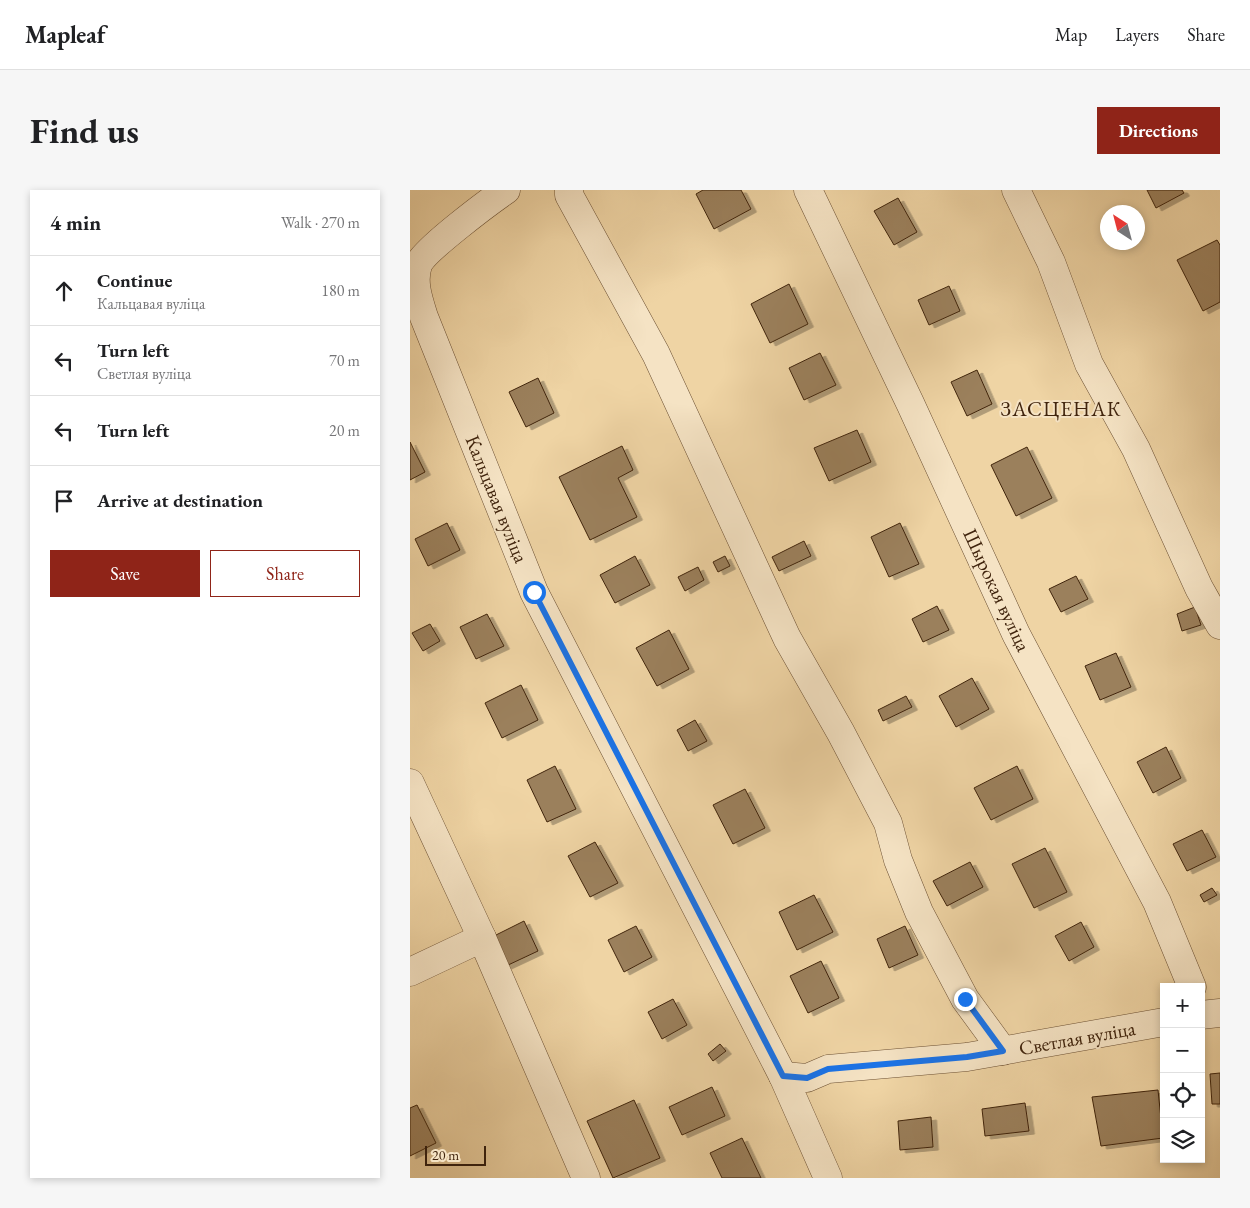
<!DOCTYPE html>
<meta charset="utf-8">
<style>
:root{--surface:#fff;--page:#f6f6f6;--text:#202124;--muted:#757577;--line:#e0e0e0;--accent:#8f2418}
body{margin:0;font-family:"EB Garamond",serif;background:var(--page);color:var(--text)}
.controls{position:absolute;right:15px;bottom:15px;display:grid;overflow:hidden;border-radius:0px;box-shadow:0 2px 8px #0003}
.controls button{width:45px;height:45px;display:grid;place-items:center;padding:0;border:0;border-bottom:1px solid var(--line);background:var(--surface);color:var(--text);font:25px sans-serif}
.compass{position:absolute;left:690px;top:15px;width:45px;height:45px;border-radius:50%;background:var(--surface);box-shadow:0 2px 8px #0003;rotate:324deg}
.scale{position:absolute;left:15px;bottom:12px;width:61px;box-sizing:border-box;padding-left:5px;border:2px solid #40240d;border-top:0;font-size:14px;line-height:18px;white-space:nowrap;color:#40240d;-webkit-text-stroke:4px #f5e3c4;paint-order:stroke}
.stop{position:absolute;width:15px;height:15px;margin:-11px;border:4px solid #1a73e8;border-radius:50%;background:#fff}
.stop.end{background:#1a73e8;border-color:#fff;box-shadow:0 1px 5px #0008}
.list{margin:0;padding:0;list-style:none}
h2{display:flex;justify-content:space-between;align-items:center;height:65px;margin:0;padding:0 20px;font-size:21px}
h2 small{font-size:16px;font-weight:400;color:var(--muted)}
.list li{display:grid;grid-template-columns:32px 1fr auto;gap:15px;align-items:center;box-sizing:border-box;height:70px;padding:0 20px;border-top:1px solid var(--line)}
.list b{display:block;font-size:19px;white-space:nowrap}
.list p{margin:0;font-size:16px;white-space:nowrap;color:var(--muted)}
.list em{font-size:16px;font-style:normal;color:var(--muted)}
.actions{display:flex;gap:10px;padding:15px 20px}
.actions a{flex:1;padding:11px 0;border:1px solid var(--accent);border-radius:0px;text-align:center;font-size:18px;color:var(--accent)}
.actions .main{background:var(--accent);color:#fff}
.icon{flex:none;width:28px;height:28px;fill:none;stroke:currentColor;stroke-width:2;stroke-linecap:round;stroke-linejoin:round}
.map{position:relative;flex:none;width:810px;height:988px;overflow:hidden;border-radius:0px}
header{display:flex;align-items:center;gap:30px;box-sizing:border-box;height:70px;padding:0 25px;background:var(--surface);border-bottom:1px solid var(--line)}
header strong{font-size:24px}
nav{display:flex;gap:28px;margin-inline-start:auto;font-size:18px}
.intro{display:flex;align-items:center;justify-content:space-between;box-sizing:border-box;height:120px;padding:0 30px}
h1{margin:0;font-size:35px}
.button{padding:12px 22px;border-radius:0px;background:var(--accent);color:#fff;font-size:18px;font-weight:700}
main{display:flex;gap:30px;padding:0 30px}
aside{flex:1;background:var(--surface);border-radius:0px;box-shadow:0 2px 8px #0003}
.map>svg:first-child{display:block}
</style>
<header>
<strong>Mapleaf</strong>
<nav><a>Map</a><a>Layers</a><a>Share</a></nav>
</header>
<div class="intro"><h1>Find us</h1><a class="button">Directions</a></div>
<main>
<aside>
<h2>4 min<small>Walk · 270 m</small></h2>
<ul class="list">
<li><svg class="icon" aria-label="ahead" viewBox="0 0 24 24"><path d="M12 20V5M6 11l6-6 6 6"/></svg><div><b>Continue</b><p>Кальцавая вуліца</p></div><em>180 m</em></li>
<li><svg class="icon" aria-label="left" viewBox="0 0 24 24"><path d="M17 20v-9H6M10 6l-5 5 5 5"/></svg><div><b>Turn left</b><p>Светлая вуліца</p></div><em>70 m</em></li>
<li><svg class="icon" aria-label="left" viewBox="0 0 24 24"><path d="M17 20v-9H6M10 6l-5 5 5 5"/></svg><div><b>Turn left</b></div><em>20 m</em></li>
<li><svg class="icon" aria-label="arrive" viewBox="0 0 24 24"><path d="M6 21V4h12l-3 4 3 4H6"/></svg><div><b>Arrive at destination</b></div></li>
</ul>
<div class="actions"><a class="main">Save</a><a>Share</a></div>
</aside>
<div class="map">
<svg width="810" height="988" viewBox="0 0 810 988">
<defs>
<filter id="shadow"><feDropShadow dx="5.5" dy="3" stdDeviation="0" flood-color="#0004"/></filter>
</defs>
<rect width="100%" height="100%" fill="#efd4a4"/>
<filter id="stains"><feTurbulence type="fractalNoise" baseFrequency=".004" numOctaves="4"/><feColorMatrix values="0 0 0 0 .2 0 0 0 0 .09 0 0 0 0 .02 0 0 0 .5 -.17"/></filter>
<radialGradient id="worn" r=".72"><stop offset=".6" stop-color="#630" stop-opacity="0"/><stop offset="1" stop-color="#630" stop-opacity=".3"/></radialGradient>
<g fill="#9b805c" stroke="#40240d" filter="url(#shadow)">
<path d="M293 0H331L341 19 304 39 286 4Z"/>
<path d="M737 0H772L774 3 746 18Z"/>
<path d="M488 8 507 42 484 55 464 21Z"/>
<path d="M807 50 810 55V112L793 121 767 70Z"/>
<path d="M379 94 398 134 360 153 341 114Z"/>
<path d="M539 96 550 121 519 135 508 110Z"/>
<path d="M410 163 426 195 394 210 379 178Z"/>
<path d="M567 180 582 214 557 226 541 192Z"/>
<path d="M128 188 144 223 116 237 99 202Z"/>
<path d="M447 240 461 272 419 291 404 258Z"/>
<path d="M0 252 15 282 0 290Z"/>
<path d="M212 256 223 280 208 288 227 327 180 350 149 287Z"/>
<path d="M617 257 642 308 606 326 581 275Z"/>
<path d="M37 333 50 360 18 376 5 349Z"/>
<path d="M490 333 509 374 479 387 461 347Z"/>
<path d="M394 351 401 366 369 381 362 367Z"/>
<path d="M225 366 240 395 205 413 190 385Z"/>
<path d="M315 366 320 376 308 382 303 372Z"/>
<path d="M288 377 294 390 275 401 268 387Z"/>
<path d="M666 386 678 409 651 422 639 399Z"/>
<path d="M527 416 539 440 513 452 502 429Z"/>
<path d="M785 417 791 435 772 441 767 424Z"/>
<path d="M77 424 94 456 66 469 50 437Z"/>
<path d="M20 434 30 451 13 461 2 443Z"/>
<path d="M259 440 279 479 247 496 226 458Z"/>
<path d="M706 463 721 497 690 510 675 476Z"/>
<path d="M562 488 579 519 546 537 529 506Z"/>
<path d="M111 495 128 530 92 548 75 513Z"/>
<path d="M496 506 502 517 473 531 468 520Z"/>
<path d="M285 530 297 551 278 561 267 540Z"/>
<path d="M756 557 771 588 743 603 727 572Z"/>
<path d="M145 576 166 619 137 632 117 590Z"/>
<path d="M607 576 623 609 581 630 564 598Z"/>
<path d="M335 599 355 638 323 654 303 615Z"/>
<path d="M792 640 806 667 777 681 763 654Z"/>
<path d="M185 652 208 693 180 707 158 666Z"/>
<path d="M635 658 657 702 624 718 602 674Z"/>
<path d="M560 672 573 697 537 716 523 691Z"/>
<path d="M802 698 807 705 794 712 790 705Z"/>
<path d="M404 705 423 742 387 760 369 722Z"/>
<path d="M114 731 128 761 96 776 82 747Z"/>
<path d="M671 732 684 757 659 771 645 746Z"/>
<path d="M226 736 242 767 214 782 198 750Z"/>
<path d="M495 736 508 765 479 778 467 749Z"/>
<path d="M411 771 429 808 398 823 380 786Z"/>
<path d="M263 809 277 835 252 849 238 822Z"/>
<path d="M310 854 316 861 303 871 298 864Z"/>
<path d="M810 883V914H802L800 884Z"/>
<path d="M302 897 315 926 272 945 259 917Z"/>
<path d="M748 900 753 948 691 956 682 907Z"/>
<path d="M224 910 250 968 203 988 177 931Z"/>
<path d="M615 913 619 941 575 946 572 919Z"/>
<path d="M7 915 26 953 0 966V918Z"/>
<path d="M521 927 523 957 490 960 488 931Z"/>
<path d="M332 948 351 988H312L300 963Z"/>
</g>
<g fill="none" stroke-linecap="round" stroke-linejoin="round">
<g stroke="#6c5033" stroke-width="29">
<g id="minor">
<path d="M96 0C80 11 14 60 8 75 2 92 9 111 14 127L124 402 373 886 418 988"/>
<path d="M159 0V5L246 164 377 448 431 543 478 633 488 670 509 722 555 809 593 861"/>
<path d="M398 0 500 213 606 444 747 712 782 797"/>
<path d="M606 0 641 72 679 174 726 259 789 398 810 435"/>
<path d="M0 593 72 748"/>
<path d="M0 782 72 748 176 988"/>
<path d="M791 825 810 823"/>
<path d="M373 886 397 888 418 879 557 867 754 832"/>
</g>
</g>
<use href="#minor" stroke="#f5e3c4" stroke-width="28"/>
</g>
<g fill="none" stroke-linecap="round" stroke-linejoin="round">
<path stroke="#1a73e8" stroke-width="6" d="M124 402 373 886 397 888 418 879 557 867 593 861 555 809"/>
</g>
<g text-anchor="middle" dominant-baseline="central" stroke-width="4" stroke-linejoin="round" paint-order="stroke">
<g font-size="20" fill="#40240d" stroke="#f5e3c4">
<text transform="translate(87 309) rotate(68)">Кальцавая вуліца</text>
<text transform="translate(587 400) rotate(65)">Шырокая вуліца</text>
<text transform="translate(667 848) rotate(-10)">Светлая вуліца</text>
</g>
<g font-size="21" letter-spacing="1" fill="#40240d" stroke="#f5e3c4">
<text x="651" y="218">ЗАСЦЕНАК</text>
</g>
</g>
<rect width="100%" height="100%" filter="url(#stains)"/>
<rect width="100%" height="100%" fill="url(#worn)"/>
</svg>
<div class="controls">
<button>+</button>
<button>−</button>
<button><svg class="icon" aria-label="locate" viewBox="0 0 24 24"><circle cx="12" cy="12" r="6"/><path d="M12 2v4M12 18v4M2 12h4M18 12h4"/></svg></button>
<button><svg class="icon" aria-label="layers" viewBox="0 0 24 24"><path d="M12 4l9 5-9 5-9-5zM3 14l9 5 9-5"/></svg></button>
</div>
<svg class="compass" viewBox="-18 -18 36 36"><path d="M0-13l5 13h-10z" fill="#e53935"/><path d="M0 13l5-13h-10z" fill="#757577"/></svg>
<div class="scale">20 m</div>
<div class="stop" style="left:124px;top:402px"></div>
<div class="stop end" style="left:555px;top:809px"></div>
</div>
</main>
